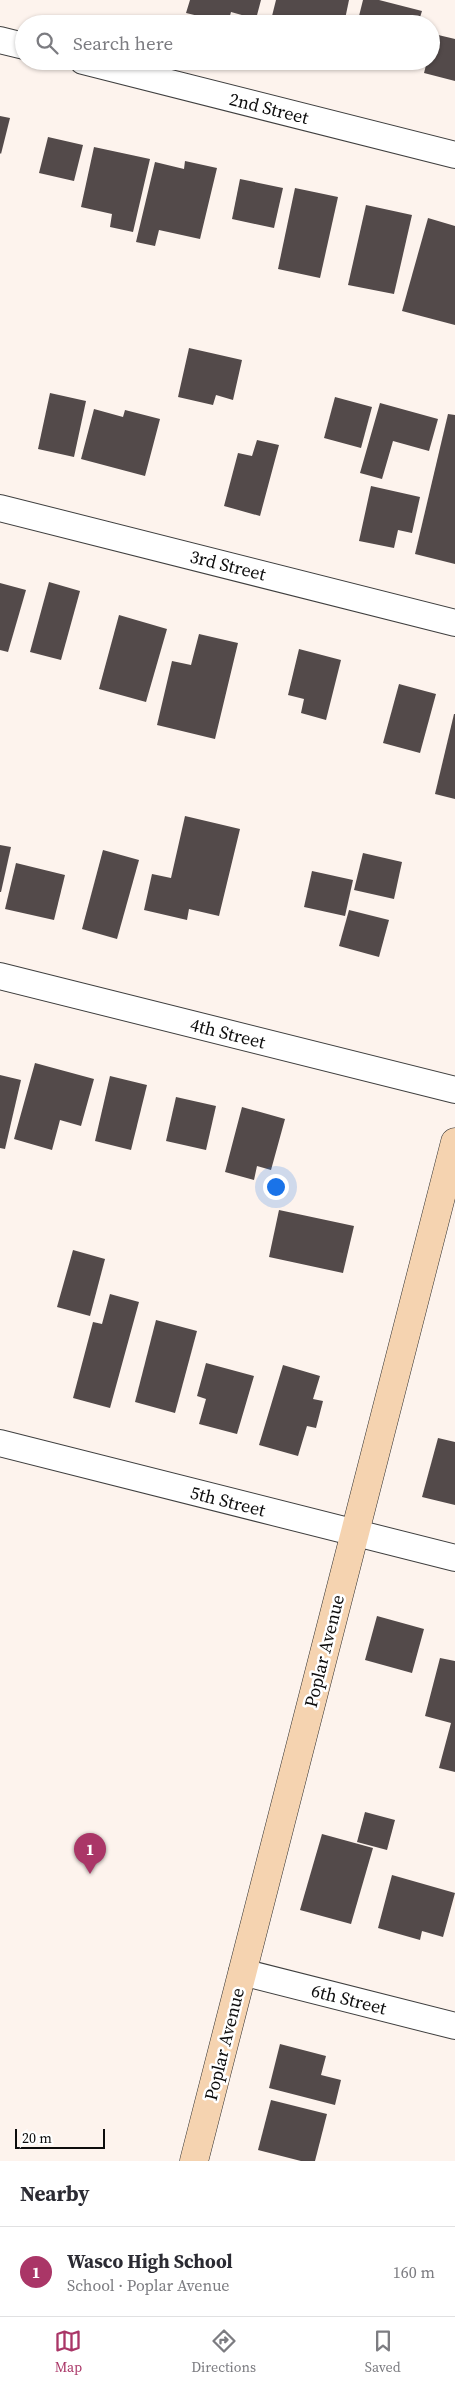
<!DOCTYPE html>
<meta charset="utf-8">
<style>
:root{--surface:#fff;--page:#f7f7f7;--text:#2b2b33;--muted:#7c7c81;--line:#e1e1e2;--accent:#aa3667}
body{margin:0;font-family:"Source Serif 4",serif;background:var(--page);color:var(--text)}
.scale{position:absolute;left:15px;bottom:12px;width:90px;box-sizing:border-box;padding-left:5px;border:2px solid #0c0c0c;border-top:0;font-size:14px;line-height:18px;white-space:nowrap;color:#0c0c0c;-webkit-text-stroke:4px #fff;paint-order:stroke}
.you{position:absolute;left:275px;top:1186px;width:18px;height:18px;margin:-12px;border:4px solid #fff;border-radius:50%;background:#1a73e8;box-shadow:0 0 0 8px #1a73e833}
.badge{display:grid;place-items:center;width:32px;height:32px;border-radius:50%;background:var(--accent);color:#fff;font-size:16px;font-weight:700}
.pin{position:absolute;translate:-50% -41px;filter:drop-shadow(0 1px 2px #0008)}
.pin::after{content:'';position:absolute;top:26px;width:18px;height:15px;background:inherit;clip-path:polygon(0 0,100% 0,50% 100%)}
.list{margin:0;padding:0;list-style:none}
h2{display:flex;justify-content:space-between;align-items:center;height:65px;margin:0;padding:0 20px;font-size:21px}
h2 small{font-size:16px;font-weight:400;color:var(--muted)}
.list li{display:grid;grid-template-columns:32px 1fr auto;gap:15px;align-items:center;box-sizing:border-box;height:90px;padding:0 20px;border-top:1px solid var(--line)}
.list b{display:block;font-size:19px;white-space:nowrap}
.list p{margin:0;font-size:16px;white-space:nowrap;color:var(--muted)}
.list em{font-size:16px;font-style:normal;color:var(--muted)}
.icon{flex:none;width:28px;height:28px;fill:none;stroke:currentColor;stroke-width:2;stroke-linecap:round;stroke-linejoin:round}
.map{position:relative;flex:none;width:455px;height:2161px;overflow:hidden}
.search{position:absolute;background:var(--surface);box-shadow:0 1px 4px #0004;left:15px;right:15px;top:15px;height:55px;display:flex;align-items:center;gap:12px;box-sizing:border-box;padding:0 18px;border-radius:28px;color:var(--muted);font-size:19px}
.sheet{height:155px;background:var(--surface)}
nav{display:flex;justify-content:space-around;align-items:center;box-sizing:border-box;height:70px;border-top:1px solid var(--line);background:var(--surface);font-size:14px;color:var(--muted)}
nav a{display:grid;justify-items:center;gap:2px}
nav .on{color:var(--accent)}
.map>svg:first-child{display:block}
</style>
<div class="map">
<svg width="455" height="2161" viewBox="0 0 455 2161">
<rect width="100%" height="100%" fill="#fdf3ed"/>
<g fill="#534a4a">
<path d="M190 0H261L256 19 231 12 228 23 186 13Z"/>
<path d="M276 0H349L344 24H270Z"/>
<path d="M363 0H379L422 11 418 24H357Z"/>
<path d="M434 34 455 39V81L424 73 427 61H431V46Z"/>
<path d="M378 61H409L407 69Z"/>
<path d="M0 116 10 118 1 154 0 153Z"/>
<path d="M48 137 83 145 74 181 39 173Z"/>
<path d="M94 147 150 159 133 232 110 227 112 214 81 207Z"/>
<path d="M185 161 217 168 200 239 159 230 155 246 136 242 155 162 184 169Z"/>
<path d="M240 179 283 188 274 228 232 219Z"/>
<path d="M295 188 338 197 320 278 278 269Z"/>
<path d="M366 205 412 215 394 294 348 285Z"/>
<path d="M428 218 455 226V325L402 311Z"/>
<path d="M189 348 242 360 233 400 216 395 213 405 178 397Z"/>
<path d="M50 393 86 401 74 457 38 449Z"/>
<path d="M335 397 372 407 361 448 324 438Z"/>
<path d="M380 403 438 419 429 451 393 441 382 479 360 473Z"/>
<path d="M94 409 123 417 125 410 160 419 145 476 81 459Z"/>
<path d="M448 414 455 415V564L415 554Z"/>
<path d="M257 440 279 445 260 516 224 506 238 453 252 456Z"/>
<path d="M371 486 420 497 412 533 398 530 394 548 359 541Z"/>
<path d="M49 582 80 591 61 660 30 652Z"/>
<path d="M0 583 26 590 8 652 0 650Z"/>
<path d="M119 615 167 629 146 702 99 689Z"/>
<path d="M199 634 238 643 215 739 157 725 172 661 191 665Z"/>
<path d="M299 649 341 660 326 720 301 713 304 699 288 695Z"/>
<path d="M399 684 436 694 420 753 383 743Z"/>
<path d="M454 714H455V799L435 794Z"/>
<path d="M185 816 240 829 219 916 189 909 187 920 144 910 152 874 171 878Z"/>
<path d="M0 845 11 847 1 892H0Z"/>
<path d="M103 850 139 860 117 939 82 929Z"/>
<path d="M363 853 402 862 394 899 354 890Z"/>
<path d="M16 863 65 875 54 920 5 909Z"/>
<path d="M312 871 353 880 345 916 304 907Z"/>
<path d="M349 910 389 920 379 957 339 946Z"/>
<path d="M35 1063 94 1079 81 1126 60 1120 52 1150 14 1139Z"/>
<path d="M0 1075 21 1080 5 1149 0 1148Z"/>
<path d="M110 1076 147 1085 131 1150 95 1141Z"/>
<path d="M176 1097 216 1106 206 1150 166 1141Z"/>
<path d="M242 1107 285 1119 271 1170 257 1166 254 1180 225 1172Z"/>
<path d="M279 1210 354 1226 343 1273 269 1257Z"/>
<path d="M73 1250 105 1259 90 1316 57 1307Z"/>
<path d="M110 1294 139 1302 110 1408 73 1398 93 1322 102 1324Z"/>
<path d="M156 1320 197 1331 175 1413 135 1402Z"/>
<path d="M206 1363 254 1376 237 1434 199 1424 206 1399 197 1396Z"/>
<path d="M283 1365 320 1376 313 1399 323 1401 316 1428 307 1426 298 1456 259 1445Z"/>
<path d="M438 1438 455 1442V1505L422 1497Z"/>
<path d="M377 1616 424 1629 412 1673 365 1660Z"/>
<path d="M440 1658 455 1661V1772L439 1768 451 1723 425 1716Z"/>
<path d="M365 1812 395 1820 387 1850 357 1842Z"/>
<path d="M322 1834 373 1848 351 1924 300 1910Z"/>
<path d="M392 1875 455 1893 443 1937 422 1931 420 1940 378 1928Z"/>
<path d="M280 2044 326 2056 321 2075 341 2080 335 2105 269 2088Z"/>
<path d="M271 2100 327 2114 315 2161H301L258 2150Z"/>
</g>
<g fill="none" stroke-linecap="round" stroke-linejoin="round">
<g stroke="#3f3f3f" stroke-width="28">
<g id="street">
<path d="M0 40 24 46"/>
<path d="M83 61 455 155"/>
<path d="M0 508 455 623"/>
<path d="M0 976 455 1090"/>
<path d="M0 1443 455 1558"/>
<path d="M242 1972 455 2026"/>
</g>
</g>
<g stroke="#2e2e2e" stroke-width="29">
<path id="secondary" d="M194 2161 455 1142"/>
</g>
<use href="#street" stroke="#fff" stroke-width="26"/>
<use href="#secondary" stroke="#f5d3b0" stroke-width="28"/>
</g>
<g text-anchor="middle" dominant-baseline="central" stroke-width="5" stroke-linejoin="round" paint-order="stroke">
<g font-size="18" fill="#0c0c0c" stroke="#fff">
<text transform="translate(269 108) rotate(14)">2nd Street</text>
<text transform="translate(228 565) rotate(14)">3rd Street</text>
<text transform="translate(228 1033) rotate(14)">4th Street</text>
<text transform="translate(228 1501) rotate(14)">5th Street</text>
<text transform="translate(324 1651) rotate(-76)">Poplar Avenue</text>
<text transform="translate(349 1999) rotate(14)">6th Street</text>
<text transform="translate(224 2044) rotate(-76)">Poplar Avenue</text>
</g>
</g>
</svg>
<div class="scale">20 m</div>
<div class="you"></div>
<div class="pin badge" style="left:90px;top:1874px">1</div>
<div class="search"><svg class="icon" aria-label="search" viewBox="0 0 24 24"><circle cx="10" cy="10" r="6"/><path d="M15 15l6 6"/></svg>Search here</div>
</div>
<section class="sheet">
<h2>Nearby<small></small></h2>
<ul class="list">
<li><span class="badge">1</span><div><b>Wasco High School</b><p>School · Poplar Avenue</p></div><em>160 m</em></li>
</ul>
</section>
<nav>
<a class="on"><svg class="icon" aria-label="map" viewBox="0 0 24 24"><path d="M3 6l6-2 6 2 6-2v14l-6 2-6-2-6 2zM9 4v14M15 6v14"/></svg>Map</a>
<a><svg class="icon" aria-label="directions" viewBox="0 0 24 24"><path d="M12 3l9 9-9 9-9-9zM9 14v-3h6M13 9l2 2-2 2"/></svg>Directions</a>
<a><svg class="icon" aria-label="saved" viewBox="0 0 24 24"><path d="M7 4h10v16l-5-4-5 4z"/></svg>Saved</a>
</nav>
